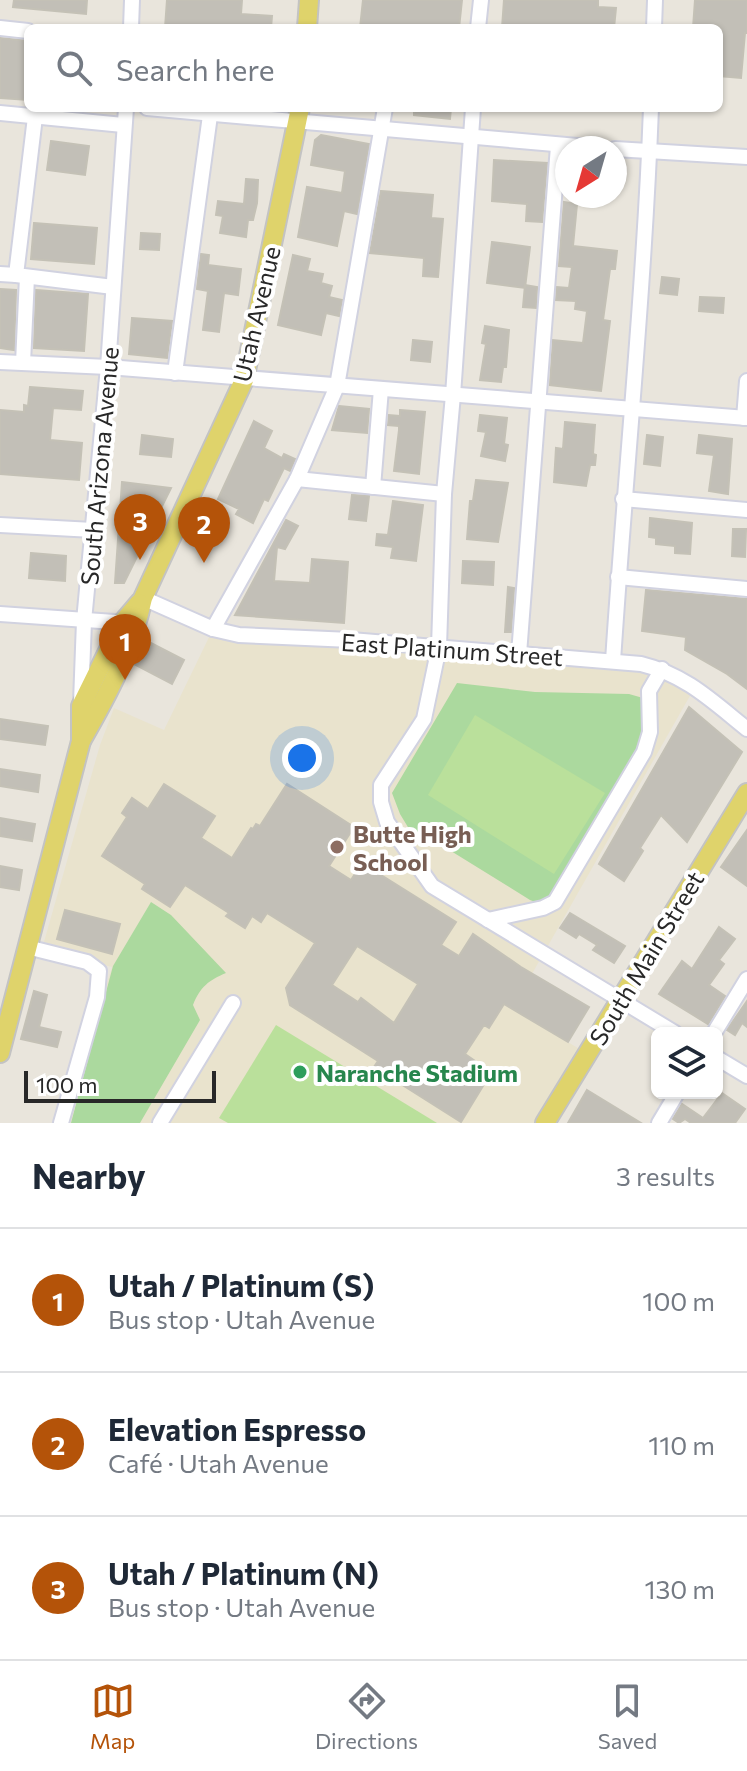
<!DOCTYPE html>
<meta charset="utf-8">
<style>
:root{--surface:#fff;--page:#f2f2f3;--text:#1f2937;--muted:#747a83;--line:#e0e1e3;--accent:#b45309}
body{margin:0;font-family:Commissioner,sans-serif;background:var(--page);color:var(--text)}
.controls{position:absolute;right:24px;bottom:24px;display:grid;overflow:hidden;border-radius:12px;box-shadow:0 2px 6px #0004}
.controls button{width:72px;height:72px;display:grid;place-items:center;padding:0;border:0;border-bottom:2px solid var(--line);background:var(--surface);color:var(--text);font:40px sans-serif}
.compass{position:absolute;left:555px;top:136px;width:72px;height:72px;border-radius:50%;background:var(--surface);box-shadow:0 2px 6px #0004;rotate:217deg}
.scale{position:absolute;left:24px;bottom:20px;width:192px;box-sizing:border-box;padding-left:8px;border:4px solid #282828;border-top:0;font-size:22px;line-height:28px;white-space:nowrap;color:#282828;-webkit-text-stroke:6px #fff;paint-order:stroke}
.you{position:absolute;left:302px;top:758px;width:28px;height:28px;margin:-20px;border:6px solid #fff;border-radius:50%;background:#1a73e8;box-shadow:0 0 0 12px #1a73e833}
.badge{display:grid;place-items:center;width:52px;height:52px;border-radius:50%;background:var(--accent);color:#fff;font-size:26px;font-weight:700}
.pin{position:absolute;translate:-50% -66px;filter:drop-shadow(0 2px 4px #0008)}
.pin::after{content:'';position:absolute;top:42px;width:28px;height:24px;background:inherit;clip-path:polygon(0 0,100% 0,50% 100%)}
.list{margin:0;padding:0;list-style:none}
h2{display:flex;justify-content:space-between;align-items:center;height:104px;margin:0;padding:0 32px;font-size:34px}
h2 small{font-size:26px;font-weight:400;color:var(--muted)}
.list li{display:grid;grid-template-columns:52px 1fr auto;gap:24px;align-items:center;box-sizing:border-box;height:144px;padding:0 32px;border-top:2px solid var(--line)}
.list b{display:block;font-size:30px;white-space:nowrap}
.list p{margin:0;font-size:26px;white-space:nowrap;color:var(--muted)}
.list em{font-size:26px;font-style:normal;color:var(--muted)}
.icon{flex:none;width:44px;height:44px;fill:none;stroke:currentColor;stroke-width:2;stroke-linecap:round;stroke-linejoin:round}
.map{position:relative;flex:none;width:747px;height:1123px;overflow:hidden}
.search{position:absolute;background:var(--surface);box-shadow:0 2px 6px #0004;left:24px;right:24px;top:24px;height:88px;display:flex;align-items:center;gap:20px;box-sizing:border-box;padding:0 28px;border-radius:12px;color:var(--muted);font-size:30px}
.sheet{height:536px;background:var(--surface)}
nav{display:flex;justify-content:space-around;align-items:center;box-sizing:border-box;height:112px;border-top:2px solid var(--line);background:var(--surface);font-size:22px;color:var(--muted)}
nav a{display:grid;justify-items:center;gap:4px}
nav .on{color:var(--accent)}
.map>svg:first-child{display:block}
</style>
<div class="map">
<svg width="747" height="1123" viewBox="0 0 747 1123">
<rect width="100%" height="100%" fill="#e9e5dc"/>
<path fill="#e9e3cd" d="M213 629 662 669 695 687 512 1009 588 1054 545 1123H63L112 967 42 949 100 745 114 708 164 730Z"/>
<g fill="#abd99e">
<path d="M457 683 535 692 629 694 643 698V750L554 899 538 903 530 900 438 843 420 847 400 814 392 793Z"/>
<path d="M151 902 171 915 226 973C209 980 200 987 193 1005L200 1020 140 1123H71L113 966Z"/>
</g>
<g fill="#bae09b">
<path d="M475 715 605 793 554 874 428 795Z"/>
<path d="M276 1025 437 1123H228L219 1118Z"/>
</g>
<g fill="#c2bfb7" stroke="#c4c1b6" stroke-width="2" fill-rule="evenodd">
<path d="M14 0H87L86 14 13 7Z"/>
<path d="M167 0H242L241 14 272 16 271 28H165Z"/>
<path d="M363 0H462L459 28H360Z"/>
<path d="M504 0H598V7L616 8 614 28H502Z"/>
<path d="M695 0H747V33H745L741 78 719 76V28H693Z"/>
<path d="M0 38 28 41V100L0 98Z"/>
<path d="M414 108H451L450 119 414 115Z"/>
<path d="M321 135 369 144 357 214 344 211 337 246 298 237 307 187 342 193 345 171 311 165 315 140Z"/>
<path d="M51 141 89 146 85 175 47 170Z"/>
<path d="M494 160 547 163 542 222 526 221 527 204 492 201Z"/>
<path d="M246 179 258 180 257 203 253 220H248L246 237 220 233 223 216 216 215 218 201 244 204Z"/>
<path d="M381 191 433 195 431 218 443 219 438 277 423 276 424 258 370 253Z"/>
<path d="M564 202 577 204 573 246 617 251 615 269H610L603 320 610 321 601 391 550 385 553 340 583 343 587 311 575 309 576 301 556 300 557 287 569 288 572 267 559 266Z"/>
<path d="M34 223 97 228 94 264 31 259Z"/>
<path d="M141 233 160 234 159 250 140 249Z"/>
<path d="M492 242 530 247 525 288 487 283Z"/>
<path d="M201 254 209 255 208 265 241 269 238 295 224 293 219 332 203 330 208 291 197 289Z"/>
<path d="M293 255 310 259 307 271 323 274 321 283 332 286 329 297 342 300 339 316 326 313 321 335 278 325Z"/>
<path d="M662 277 679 279 677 295 660 293Z"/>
<path d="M525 285 537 287 536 308 523 307Z"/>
<path d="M0 289 16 290 14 350 0 348Z"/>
<path d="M36 290 88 294 84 351 34 348Z"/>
<path d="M700 297 724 298 723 313 699 311Z"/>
<path d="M132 318 172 321 167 358 129 354Z"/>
<path d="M485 326 509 330 506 367H503L501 382 480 380 486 344 482 343Z"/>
<path d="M413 340 432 342 430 362 411 360Z"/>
<path d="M30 387 83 391 81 410 53 408 50 440 82 443 79 480 0 474V410L24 412V405L28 406Z"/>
<path d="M339 406 369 409 367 433 332 430Z"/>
<path d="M400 410 425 412 419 474 394 471 399 430V426L388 425 389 415 400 416Z"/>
<path d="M480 415 507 418 504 444 508 445 505 461 481 456 486 432 478 431Z"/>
<path d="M254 421 272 431 264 448 282 458 284 454 295 459 290 471 284 468 268 501 264 499 253 523 236 514 239 509 218 499Z"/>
<path d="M565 422 595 425 593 454 596 455 595 465H590L586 486 554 482 556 448 563 449Z"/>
<path d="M142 435 173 439 171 457 140 454Z"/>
<path d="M647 435 663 437 660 466 644 464Z"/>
<path d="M699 435 732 439 728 494 709 491 714 455 697 453Z"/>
<path d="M476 480 508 483 498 542 467 539 470 501H473Z"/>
<path d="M122 482 171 488 124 583H115Z"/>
<path d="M352 495 369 496 366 521 349 519Z"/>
<path d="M393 501 423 505 416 561 391 558 393 547 376 545 377 534 388 535Z"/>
<path d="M650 518 692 523 690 554 675 553V546L656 544V538L649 537Z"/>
<path d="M286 520 298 526 285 549 277 547 274 581 310 583 312 559 348 562 344 623 235 615Z"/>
<path d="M733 529H746L745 557 732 556Z"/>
<path d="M31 553 66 556 65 581 29 578Z"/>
<path d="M463 561 494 562 493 585 462 583Z"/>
<path d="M508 587 514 588 511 632H505Z"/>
<path d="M646 590 747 599V689L727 674 685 650 686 637 642 631Z"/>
<path d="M145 640 184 660 172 684 134 664Z"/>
<path d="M689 707 742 752 687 842 661 815 640 848 643 851 624 881 599 864Z"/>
<path d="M0 719 48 726 45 745 0 739Z"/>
<path d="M0 769 40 775 38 792 0 786Z"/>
<path d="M164 784 215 816 201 838 232 858 251 828 253 829 256 824 260 826 287 784 354 827 329 866 351 880 362 863 456 922 441 945 459 956 473 934 521 967 589 1007 568 1042 504 1004 489 1028 484 1025 465 1054 481 1065 476 1074 486 1081 461 1122 374 1067 378 1061 290 1005 286 988 315 943 267 913 261 922 252 916 245 928 226 916 229 913 185 885 170 907 142 889 145 884 102 856 127 817 122 813 132 798 148 809ZM357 946 418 984 394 1023 361 998 358 1002 332 985Z"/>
<path d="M0 818 35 824 32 841 0 836Z"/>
<path d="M747 830V886L721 867Z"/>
<path d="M0 866 22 870 19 890 0 887Z"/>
<path d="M65 910 120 924 112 954 57 939Z"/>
<path d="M570 913 625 946 614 963 593 950 597 945 579 934 576 938 560 928Z"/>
<path d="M719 927 735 939 719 960 724 964 709 985 725 996 708 1024 659 994 682 961 692 969Z"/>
<path d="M34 991 47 995 39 1027 61 1032 57 1047 21 1039Z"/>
<path d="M747 1001V1027L742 1023 735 1035 727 1030Z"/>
<path d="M587 1090 641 1123H568Z"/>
<path d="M722 1093 745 1109 735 1123H691L685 1119 679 1123 673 1119 682 1104 703 1118Z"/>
</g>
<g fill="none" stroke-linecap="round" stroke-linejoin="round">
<g stroke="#d1d2e0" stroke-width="18">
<g id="minor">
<path d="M0 28 28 31"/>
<path d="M131 28 132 0"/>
<path d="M478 28 481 0"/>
<path d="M654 28 655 0"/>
<path d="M147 108 600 148"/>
<path d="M473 108 453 395 444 494 439 647 424 719 381 785V802L387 822 432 886 675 1033"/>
<path d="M0 113 123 125"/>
<path d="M35 117 16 275 113 287"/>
<path d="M615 149 747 157"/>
<path d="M0 274 16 275"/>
<path d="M0 362 108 367 747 418"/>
<path d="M23 363 27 277"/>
<path d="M175 373 211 108"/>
<path d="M744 418 747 381"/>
<path d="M297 479 444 494"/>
<path d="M373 487 381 389"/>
<path d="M623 499 747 510"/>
<path d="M0 525 93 530"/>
<path d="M618 577 747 589"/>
<path d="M143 598 213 629 239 635 351 640 641 664C686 675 712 701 747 729"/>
<path d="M0 614 129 623"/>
<path d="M213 629 297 479 337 386 385 108"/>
<path d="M519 654 558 146"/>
<path d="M613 661C625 477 644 293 651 108"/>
<path d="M81 702 84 621 108 367 126 108"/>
<path d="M488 920 543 908 555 902 644 752 650 732 649 691 662 669"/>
<path d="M27 947 87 962 99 971 97 997 61 1123"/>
<path d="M714 1033 747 979"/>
<path d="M717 1058 747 1076"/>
<path d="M160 1123 233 1003"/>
<path d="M659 1123 677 1093"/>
</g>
</g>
<g stroke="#c3c3c3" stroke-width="22">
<g id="major">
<path d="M307 28 309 0"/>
<path d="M81 741C107 696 132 649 143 598L244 380 300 108"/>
<path d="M0 1053 81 741V706L122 623 139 603"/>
<path d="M545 1123 747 793"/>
</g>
</g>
<path stroke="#c3c3c3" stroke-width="2" stroke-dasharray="6 4" stroke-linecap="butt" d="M610 108 624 111 629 108"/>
<use href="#minor" stroke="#fff" stroke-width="14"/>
<use href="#major" stroke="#dfd36b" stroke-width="18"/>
</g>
<circle fill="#8d6e63" stroke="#fff" stroke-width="3" cx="337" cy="847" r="8"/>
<circle fill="#2e9e5b" stroke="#fff" stroke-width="3" cx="300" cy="1072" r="8"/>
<g text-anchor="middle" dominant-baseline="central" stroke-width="8" stroke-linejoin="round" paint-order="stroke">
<g font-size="24" fill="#282828" stroke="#fff">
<text transform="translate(256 314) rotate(-77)">Utah Avenue</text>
<text transform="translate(99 466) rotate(-85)">South Arizona Avenue</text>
<text transform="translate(452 649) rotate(4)">East Platinum Street</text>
<text transform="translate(646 958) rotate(-59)">South Main Street</text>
</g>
<g font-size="24" font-weight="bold" fill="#785e54" stroke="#fff" text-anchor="start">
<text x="353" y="833">Butte High<tspan x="353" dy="28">School</tspan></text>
</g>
<g font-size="24" font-weight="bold" fill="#27864d" stroke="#fff" text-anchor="start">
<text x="316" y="1072">Naranche Stadium</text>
</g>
</g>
</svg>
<div class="controls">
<button><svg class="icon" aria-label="layers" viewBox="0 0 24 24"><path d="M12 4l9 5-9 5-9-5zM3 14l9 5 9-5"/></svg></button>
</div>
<svg class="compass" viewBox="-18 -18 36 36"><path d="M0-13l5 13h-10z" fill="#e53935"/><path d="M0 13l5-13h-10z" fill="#747a83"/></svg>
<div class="scale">100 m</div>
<div class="you"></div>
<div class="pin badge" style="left:125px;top:680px">1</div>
<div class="pin badge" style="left:204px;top:563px">2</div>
<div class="pin badge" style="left:140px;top:560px">3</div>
<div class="search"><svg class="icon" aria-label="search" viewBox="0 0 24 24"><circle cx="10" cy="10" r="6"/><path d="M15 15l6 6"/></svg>Search here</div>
</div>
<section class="sheet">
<h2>Nearby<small>3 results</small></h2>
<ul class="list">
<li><span class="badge">1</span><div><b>Utah / Platinum (S)</b><p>Bus stop · Utah Avenue</p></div><em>100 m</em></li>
<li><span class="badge">2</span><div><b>Elevation Espresso</b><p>Café · Utah Avenue</p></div><em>110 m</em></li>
<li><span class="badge">3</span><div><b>Utah / Platinum (N)</b><p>Bus stop · Utah Avenue</p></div><em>130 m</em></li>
</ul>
</section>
<nav>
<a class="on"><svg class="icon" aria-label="map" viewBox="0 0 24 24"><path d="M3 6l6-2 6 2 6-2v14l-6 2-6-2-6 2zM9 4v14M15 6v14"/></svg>Map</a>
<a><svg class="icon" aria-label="directions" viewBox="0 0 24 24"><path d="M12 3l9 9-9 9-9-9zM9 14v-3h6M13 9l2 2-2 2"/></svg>Directions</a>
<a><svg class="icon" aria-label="saved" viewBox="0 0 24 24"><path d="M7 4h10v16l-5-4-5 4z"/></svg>Saved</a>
</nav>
